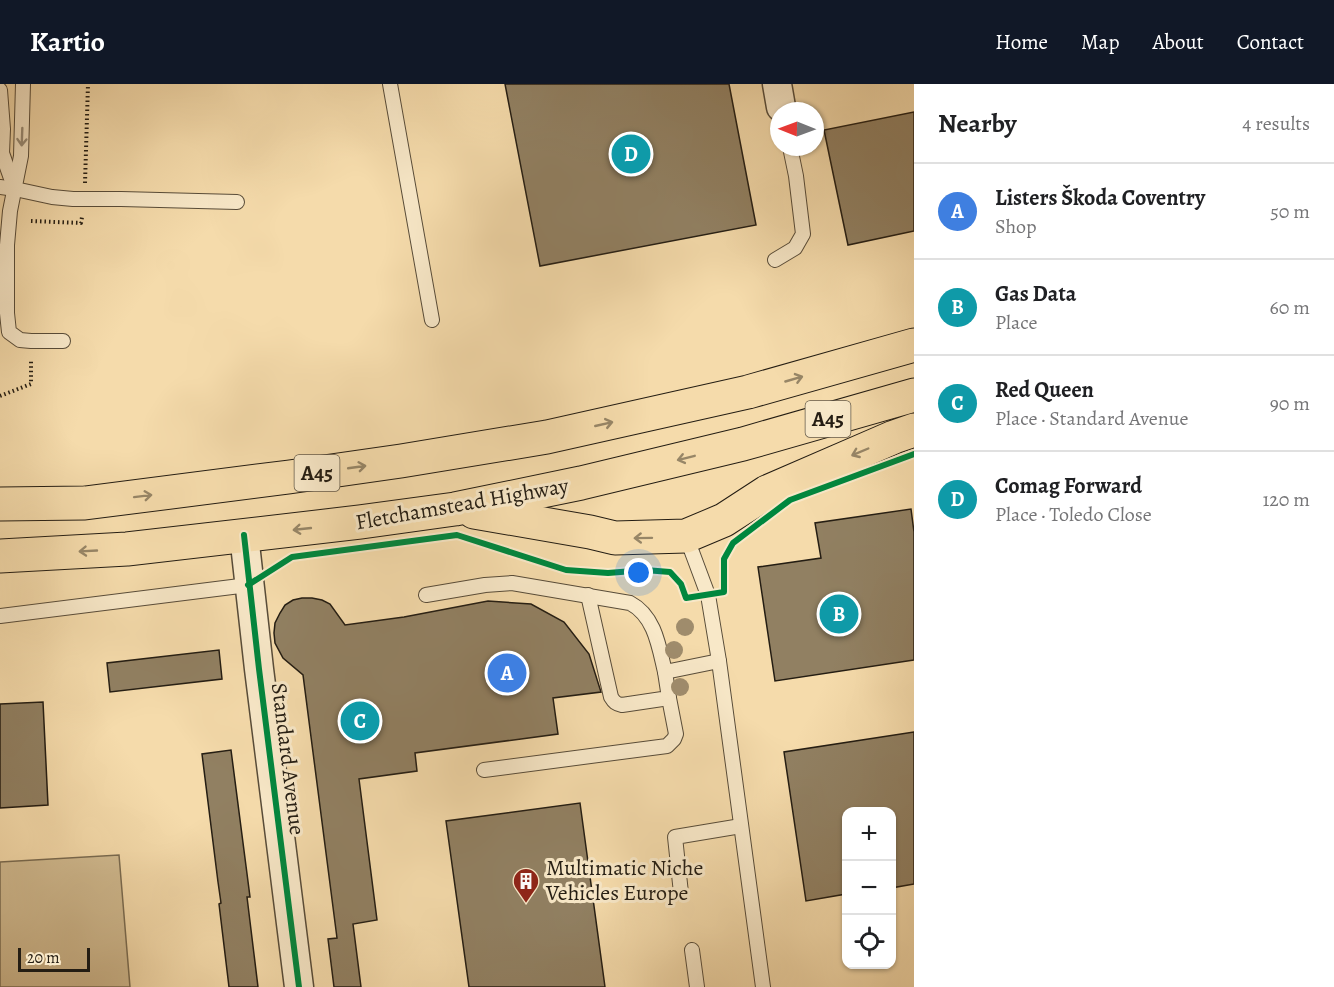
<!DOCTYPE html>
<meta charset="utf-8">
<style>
:root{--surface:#fff;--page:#f2f2f2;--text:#202124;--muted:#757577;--line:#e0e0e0;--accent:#111827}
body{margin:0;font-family:Alegreya,serif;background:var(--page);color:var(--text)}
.controls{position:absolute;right:18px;bottom:18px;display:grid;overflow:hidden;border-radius:12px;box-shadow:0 2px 4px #0004}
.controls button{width:54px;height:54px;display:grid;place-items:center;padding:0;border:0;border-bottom:2px solid var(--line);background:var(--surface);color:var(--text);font:30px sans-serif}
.compass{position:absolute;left:770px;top:18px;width:54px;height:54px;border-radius:50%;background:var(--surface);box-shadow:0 2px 4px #0004;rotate:271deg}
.scale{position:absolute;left:18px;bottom:15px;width:72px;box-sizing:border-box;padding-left:6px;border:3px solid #241d13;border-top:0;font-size:16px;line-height:21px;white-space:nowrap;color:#241d13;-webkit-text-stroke:4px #f8e8c8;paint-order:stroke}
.you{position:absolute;left:639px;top:489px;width:21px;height:21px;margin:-15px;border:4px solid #fff;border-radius:50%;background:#1a73e8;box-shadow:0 0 0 9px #1a73e833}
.badge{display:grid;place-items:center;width:39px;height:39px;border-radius:50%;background:var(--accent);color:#fff;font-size:20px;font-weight:700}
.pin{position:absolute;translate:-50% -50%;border:3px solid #fff;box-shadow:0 2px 6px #0006}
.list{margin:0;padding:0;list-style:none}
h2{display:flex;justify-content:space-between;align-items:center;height:78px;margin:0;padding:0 24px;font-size:26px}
h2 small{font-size:20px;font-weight:400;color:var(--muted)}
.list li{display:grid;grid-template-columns:39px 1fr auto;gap:18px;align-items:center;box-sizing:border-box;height:96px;padding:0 24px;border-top:2px solid var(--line)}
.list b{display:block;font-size:22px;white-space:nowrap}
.list p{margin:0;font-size:20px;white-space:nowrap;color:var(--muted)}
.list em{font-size:20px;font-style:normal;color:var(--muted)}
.icon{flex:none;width:33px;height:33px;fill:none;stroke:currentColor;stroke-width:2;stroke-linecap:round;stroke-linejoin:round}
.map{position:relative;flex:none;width:914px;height:903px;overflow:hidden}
header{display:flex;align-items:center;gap:36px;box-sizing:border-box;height:84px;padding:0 30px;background:var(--accent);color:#fff}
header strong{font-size:28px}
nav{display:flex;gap:33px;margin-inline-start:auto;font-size:21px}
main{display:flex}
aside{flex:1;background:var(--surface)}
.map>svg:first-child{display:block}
</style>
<header>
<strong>Kartio</strong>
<nav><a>Home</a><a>Map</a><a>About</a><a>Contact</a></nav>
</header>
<main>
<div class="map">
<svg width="914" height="903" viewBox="0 0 914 903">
<rect width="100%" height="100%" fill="#f5dbab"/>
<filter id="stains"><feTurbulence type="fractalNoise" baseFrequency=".00333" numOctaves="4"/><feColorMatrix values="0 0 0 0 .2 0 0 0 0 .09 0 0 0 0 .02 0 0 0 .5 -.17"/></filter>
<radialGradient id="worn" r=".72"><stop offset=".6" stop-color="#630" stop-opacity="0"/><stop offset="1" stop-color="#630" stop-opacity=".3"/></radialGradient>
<path fill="#d1bb91" stroke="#7a6c52" stroke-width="1.5" d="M119 771 130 903H0V778Z"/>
<g fill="#918062" stroke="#241d13" stroke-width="1.5">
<path d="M505 0H729L756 141 540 182Z"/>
<path d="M914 28V147L848 161 824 46Z"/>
<path d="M911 425 914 448V576L775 597 758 483 821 474 815 439Z"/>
<path d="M302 514H312L322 516 330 520 345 541 404 533 488 517 531 520 564 538 589 570 601 608 553 614 558 650 415 669 417 687 359 695 377 836 353 840 361 903H334L328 855 337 854 303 591 283 574 275 559 274 549 275 539 280 529 285 521 293 516Z"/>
<path d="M219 566 222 595 110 608 107 579Z"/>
<path d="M43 618 48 721 0 724V620Z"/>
<path d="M914 648V800L891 804V728H846V810L806 817 784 668Z"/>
<path d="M231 666 250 813H247L258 903H229L219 820 221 819 218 798 202 670Z"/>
<path d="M580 719 605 903H469L446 737Z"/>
</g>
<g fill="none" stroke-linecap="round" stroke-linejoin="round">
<g stroke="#584c39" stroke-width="16">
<g id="lane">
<path d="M23 0 21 72 10 127 7 161V229L9 248 20 256 31 257H63"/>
<path d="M390 0 432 236"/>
<path d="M0 6 3 45 2 69 14 103"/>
<path d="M0 103 15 105 52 113 73 115H121L237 118"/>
<path d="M775 176 795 164 803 150 796 92 790 63"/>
<path d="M686 452 708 511 719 577 763 903"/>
<path d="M426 511 485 501 512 499 630 519C655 532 659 563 665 588L719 577"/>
<path d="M588 511 611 613C614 618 616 620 622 621L669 614 665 588"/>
<path d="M0 532 248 501"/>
<path d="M484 686 667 662 674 655 676 650 669 614"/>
<path d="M681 809 675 753 741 742"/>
<path d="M692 866 697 903"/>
</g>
</g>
<g stroke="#584c39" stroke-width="31">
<g id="street">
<path d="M777 0 781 23"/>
<path d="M244 451 259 585 299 903"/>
</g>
</g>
<g stroke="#241d13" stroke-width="35">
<g id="highway">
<path d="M0 420 85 419 289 393 401 377 547 353 748 308 914 261"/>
<path d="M474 428 590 448 615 454 686 452 724 436 767 408 894 353 914 346"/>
<path d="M0 472 127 465 360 438 455 425 581 399 743 360 914 311"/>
</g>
</g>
<g stroke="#241d13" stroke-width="4" stroke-dasharray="1.5 3" stroke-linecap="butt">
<path d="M85 99 88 0"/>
<path d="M31 137 81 139 82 133"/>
<path d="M0 312 31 300V276"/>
</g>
<use href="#lane" stroke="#f8e8c8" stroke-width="14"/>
<use href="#street" stroke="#f8e8c8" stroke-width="28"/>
<use href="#highway" stroke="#f5dbab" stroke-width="33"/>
<g stroke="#f8e8c8" stroke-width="10">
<g id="cycleway">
<path d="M244 451 259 585 299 903"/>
<path d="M248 501 292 473 457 451 566 486 608 489 645 486 670 488 681 500 686 514 724 508V475L733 459 790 416 914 370"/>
</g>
</g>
<use href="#cycleway" stroke="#00873e" stroke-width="6"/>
</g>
<g fill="#9f8c6c">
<circle cx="685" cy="543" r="9"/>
<circle cx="674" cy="566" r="9"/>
<circle cx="680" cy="603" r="9"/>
</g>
<defs><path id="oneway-shaft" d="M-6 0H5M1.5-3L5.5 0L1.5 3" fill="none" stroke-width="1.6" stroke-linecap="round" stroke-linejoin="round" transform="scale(1.5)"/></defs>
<use stroke="#998d77" href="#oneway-shaft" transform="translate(22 53) rotate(92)"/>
<g stroke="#978667">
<use href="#oneway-shaft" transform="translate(794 295) rotate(-16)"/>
<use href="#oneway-shaft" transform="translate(604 340) rotate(-13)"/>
<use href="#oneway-shaft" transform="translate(860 368) rotate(157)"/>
<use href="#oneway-shaft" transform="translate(686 374) rotate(166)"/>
<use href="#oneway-shaft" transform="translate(357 383) rotate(-8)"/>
<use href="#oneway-shaft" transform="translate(143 412) rotate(-7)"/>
<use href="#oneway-shaft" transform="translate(302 445) rotate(174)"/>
<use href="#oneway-shaft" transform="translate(643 454) rotate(179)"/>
<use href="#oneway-shaft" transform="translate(88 467) rotate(177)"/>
</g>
<defs>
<g id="building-pin" transform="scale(1.35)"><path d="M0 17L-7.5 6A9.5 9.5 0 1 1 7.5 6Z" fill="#8f2418" stroke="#f8e8c8"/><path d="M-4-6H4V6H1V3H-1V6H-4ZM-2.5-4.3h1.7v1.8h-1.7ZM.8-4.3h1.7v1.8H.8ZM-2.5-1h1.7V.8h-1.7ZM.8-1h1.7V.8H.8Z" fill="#fff"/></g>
</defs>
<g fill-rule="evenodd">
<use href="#building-pin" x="526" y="797"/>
</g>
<g text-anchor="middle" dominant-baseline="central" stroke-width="6" stroke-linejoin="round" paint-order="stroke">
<g fill="#f8e8c8" stroke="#645a49" stroke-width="1.5">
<rect x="805.5" y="317" width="45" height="36" rx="4.5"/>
<rect x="294.5" y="371" width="45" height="36" rx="4.5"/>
</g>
<g font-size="21" font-weight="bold" fill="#241d13">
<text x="828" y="335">A45</text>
<text x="317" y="389">A45</text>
</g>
<g font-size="22" fill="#241d13" stroke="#f8e8c8">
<text transform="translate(462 420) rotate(-10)">Fletchamstead Highway</text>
<text transform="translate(288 675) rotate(83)">Standard Avenue</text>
</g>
<g font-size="22" fill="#241d13" stroke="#f8e8c8" text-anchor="start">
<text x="546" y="784">Multimatic Niche<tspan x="546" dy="25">Vehicles Europe</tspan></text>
</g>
</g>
<rect width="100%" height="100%" filter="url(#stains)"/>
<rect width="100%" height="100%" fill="url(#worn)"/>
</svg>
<div class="controls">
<button>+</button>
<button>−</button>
<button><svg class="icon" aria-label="locate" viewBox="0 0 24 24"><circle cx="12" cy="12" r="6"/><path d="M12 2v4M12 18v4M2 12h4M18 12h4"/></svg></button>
</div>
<svg class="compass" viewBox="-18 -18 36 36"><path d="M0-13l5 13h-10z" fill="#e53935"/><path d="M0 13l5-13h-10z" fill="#757577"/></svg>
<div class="scale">20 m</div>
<div class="you"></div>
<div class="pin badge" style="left:507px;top:589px;background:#3f7fe0">A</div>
<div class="pin badge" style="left:839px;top:530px;background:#0f9aa8">B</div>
<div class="pin badge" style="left:360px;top:637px;background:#0f9aa8">C</div>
<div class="pin badge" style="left:631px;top:70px;background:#0f9aa8">D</div>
</div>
<aside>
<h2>Nearby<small>4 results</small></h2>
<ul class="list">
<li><span class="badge" style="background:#3f7fe0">A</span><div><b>Listers Škoda Coventry</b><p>Shop</p></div><em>50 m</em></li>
<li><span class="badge" style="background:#0f9aa8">B</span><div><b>Gas Data</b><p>Place</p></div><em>60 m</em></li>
<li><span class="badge" style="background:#0f9aa8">C</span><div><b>Red Queen</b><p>Place · Standard Avenue</p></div><em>90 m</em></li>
<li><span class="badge" style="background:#0f9aa8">D</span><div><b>Comag Forward</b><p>Place · Toledo Close</p></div><em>120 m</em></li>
</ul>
</aside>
</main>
